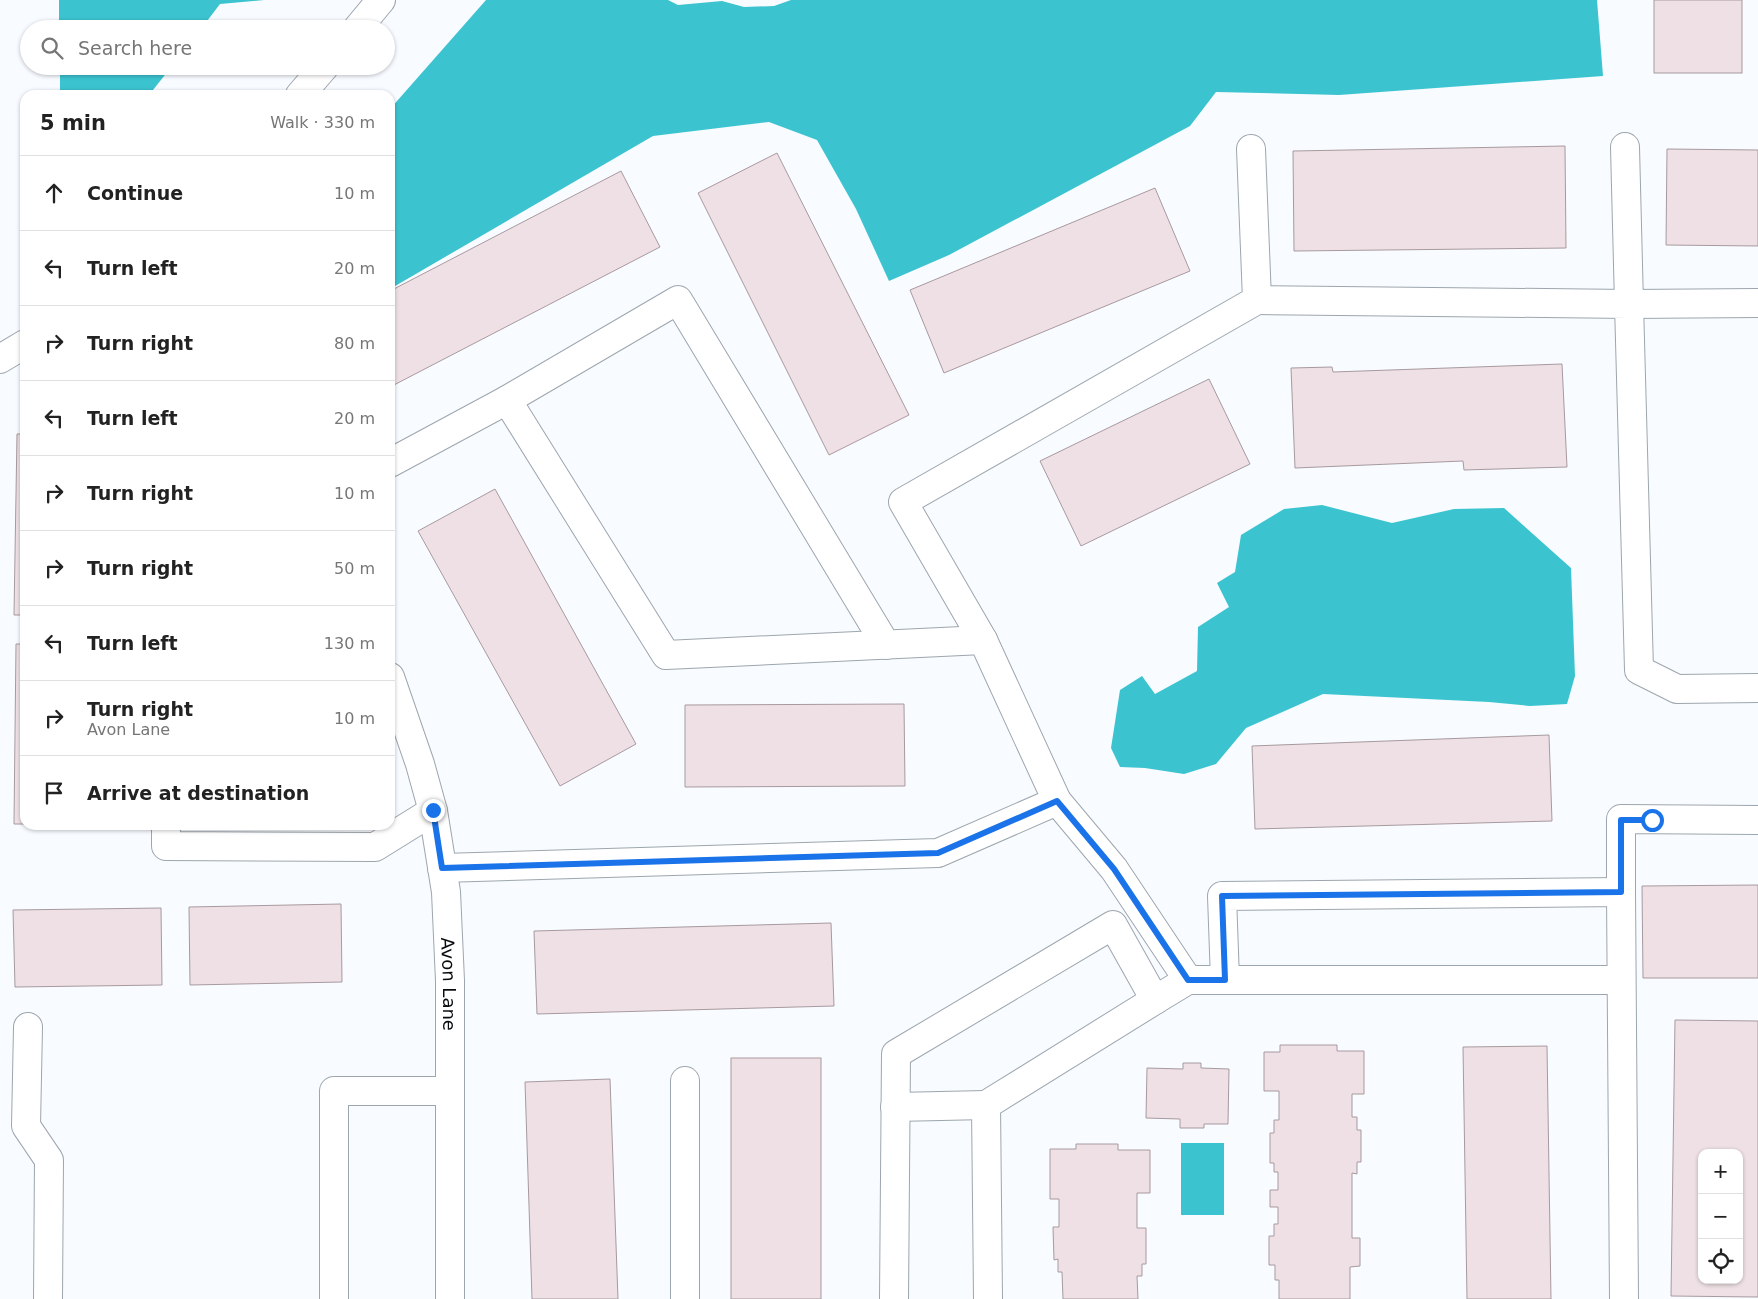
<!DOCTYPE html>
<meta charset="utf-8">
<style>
:root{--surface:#fff;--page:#f6f6f6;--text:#222;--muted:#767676;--line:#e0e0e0}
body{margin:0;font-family:"DejaVu Sans",sans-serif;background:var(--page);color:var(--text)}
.controls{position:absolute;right:15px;bottom:15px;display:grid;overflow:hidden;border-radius:10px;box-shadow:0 1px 4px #0004}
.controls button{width:45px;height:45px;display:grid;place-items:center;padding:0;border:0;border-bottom:1px solid var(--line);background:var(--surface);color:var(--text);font:25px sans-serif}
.stop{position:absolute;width:15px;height:15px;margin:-11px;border:4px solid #1a73e8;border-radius:50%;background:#fff}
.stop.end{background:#1a73e8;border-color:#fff;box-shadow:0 1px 5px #0008}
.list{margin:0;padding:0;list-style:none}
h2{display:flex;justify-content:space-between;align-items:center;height:65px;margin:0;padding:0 20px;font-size:21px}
h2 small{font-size:16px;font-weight:400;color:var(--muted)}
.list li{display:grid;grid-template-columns:32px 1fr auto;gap:15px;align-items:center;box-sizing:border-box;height:75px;padding:0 20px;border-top:1px solid var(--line)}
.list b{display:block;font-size:19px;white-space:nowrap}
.list p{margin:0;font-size:16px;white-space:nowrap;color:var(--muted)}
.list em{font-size:16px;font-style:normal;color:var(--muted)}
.icon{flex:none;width:28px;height:28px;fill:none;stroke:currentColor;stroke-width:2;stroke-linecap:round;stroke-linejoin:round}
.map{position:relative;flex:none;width:1758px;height:1299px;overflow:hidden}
.search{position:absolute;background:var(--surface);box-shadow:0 1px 4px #0004;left:20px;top:20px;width:375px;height:55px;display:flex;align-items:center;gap:12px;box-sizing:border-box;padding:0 18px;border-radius:28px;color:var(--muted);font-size:19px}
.panel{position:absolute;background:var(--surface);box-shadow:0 1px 4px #0004;left:20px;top:90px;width:375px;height:740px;border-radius:15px}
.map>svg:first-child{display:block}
</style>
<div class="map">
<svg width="1758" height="1299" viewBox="0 0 1758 1299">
<rect width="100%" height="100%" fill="#f8fbff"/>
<g fill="#3bc4d0">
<path d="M59 0H264L220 4 201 29H59Z"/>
<path d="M486 0H668L678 5 722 1 744 7 774 6 791 0H1597L1603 76 1339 95 1216 92 1190 126 949 255 889 281 856 209 817 140 769 122 653 136 390 289V109Z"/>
<path d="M60 66H172L149 95H65L60 90Z"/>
<path d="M1322 505 1392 523 1454 509 1504 508 1571 568 1575 676 1567 704 1530 706 1489 702 1323 694 1246 728 1216 764 1184 774 1145 768 1120 767 1111 748 1120 690 1142 676 1155 694 1197 671 1198 627 1229 607 1217 583 1235 572 1241 535 1284 509Z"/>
<rect x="1181" y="1143" width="43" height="72"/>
</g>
<g fill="#eee0e4" stroke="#a79a9e" fill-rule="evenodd">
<rect x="1654" y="0" width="88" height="73"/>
<path d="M1565 146 1566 248 1294 251 1293 151Z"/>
<path d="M1667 149 1758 150V246L1666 245Z"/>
<path d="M777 153 909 415 829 455 698 193Z"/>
<path d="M621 171 660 247 390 387V291Z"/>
<path d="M1155 188 1190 271 944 373 910 290Z"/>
<path d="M1562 364 1567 467 1464 470 1463 461 1295 468 1291 368 1332 367 1333 372Z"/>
<path d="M1209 379 1250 464 1081 546 1040 461Z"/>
<path d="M17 434H25V615H14Z"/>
<path d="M495 489 636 744 560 786 418 531Z"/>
<path d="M16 644H25V824H14Z"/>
<path d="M904 704 905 786 685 787V705Z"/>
<path d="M1549 735 1552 821 1255 829 1252 746Z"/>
<path d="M1758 885V978H1643L1642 886Z"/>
<path d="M341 904 342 982 190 985 189 907Z"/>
<path d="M161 908 162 985 15 987 13 910Z"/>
<path d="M831 923 834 1006 537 1014 534 931Z"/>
<path d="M1675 1020 1758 1021V1297L1671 1296ZM1702 1153H1739V1280H1702Z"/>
<path d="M1280 1045H1337V1051H1364V1094H1352V1117H1357V1130H1361V1162H1357V1174L1352 1173V1238H1360V1266L1350 1267V1299H1279V1280H1275V1265H1269V1236H1274V1224H1278V1207H1270V1190H1278V1172H1274V1163H1270V1133H1274V1120H1279V1091H1264V1052H1280Z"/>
<path d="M1547 1046 1551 1299H1467L1463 1047Z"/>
<rect x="731" y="1058" width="90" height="241"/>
<path d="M1183 1063H1201V1068L1229 1069 1228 1124H1204V1128H1180V1119L1146 1118 1147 1068 1183 1069Z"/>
<path d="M610 1079 618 1299H532L525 1082Z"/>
<path d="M1076 1144H1118V1150H1150V1193H1137V1228H1146V1264H1142V1276H1137L1138 1299H1063L1062 1272H1058V1259L1054 1260 1053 1227H1059V1199H1050V1149H1076Z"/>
</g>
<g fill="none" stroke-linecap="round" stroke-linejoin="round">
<g stroke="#9da6ae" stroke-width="30">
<g id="minor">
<path d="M357 29 381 0"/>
<path d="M300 95 325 66"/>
<path d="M1625 147 1629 304 1758 303"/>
<path d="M1257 300 1629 304 1639 670 1677 689 1758 688"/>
<path d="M0 359 25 344"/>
<path d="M507 400 678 300 886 645"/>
<path d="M390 463 507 400 666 655 983 640"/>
<path id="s1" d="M390 677 420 764 433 811 446 892 450 981V1299"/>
<path d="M166 825V846L375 847 433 811"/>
<path d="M442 868 938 853 1057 801 983 640 903 502 1257 300 1251 149"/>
<path d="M1621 892V819L1758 820"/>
<path d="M1188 980H1225L1222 896 1621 892 1624 1299"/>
<path d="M1225 980H1621"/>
<path d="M28 1027 26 1126 49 1160 48 1299"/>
<path d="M685 1081V1299"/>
<path d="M895 1107 986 1105"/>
<path d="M334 1299V1091H450"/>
<path d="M894 1299 896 1054 1113 925 1155 1000 1188 980 1114 869 1057 801"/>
<path d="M988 1299 986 1105 1155 1000"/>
</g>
</g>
<use href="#minor" stroke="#fff" stroke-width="28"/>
</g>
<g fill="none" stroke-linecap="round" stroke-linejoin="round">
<path stroke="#1a73e8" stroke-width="6" d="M433 810 442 868 938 853 1057 801 1114 869 1188 980H1225L1222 896 1621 892V820H1652"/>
</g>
<g text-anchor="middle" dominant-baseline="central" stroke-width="4" stroke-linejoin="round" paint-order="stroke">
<g font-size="18" fill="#090c0f" stroke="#f8fbff">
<text stroke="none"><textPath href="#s1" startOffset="315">Avon Lane</textPath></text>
</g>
</g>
</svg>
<div class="controls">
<button>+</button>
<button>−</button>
<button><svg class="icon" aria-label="locate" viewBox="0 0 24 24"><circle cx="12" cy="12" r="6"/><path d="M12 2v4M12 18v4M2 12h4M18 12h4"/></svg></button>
</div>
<div class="stop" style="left:1652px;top:820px"></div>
<div class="stop end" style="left:433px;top:810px"></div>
<div class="search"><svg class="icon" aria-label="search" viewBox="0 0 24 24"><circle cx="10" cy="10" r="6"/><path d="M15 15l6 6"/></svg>Search here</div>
<section class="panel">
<h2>5 min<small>Walk · 330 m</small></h2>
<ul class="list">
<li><svg class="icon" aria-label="ahead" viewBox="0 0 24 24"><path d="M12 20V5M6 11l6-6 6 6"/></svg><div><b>Continue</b></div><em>10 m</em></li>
<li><svg class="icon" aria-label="left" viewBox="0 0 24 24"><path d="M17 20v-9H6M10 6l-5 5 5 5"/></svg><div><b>Turn left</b></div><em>20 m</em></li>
<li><svg class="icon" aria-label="right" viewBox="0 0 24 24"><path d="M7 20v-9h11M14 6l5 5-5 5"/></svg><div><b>Turn right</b></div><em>80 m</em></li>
<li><svg class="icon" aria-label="left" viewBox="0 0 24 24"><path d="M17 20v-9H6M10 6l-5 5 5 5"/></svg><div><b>Turn left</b></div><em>20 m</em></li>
<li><svg class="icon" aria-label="right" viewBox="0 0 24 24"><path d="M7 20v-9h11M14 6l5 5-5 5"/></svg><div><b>Turn right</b></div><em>10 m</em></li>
<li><svg class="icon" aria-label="right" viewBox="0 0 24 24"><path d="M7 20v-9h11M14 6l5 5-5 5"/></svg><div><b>Turn right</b></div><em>50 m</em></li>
<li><svg class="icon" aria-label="left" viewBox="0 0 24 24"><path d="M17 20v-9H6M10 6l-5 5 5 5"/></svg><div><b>Turn left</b></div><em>130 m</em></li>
<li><svg class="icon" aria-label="right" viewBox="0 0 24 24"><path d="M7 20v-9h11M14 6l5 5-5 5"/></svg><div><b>Turn right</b><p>Avon Lane</p></div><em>10 m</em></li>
<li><svg class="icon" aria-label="arrive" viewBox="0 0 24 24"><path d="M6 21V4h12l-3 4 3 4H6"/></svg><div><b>Arrive at destination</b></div></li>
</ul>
</section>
</div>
